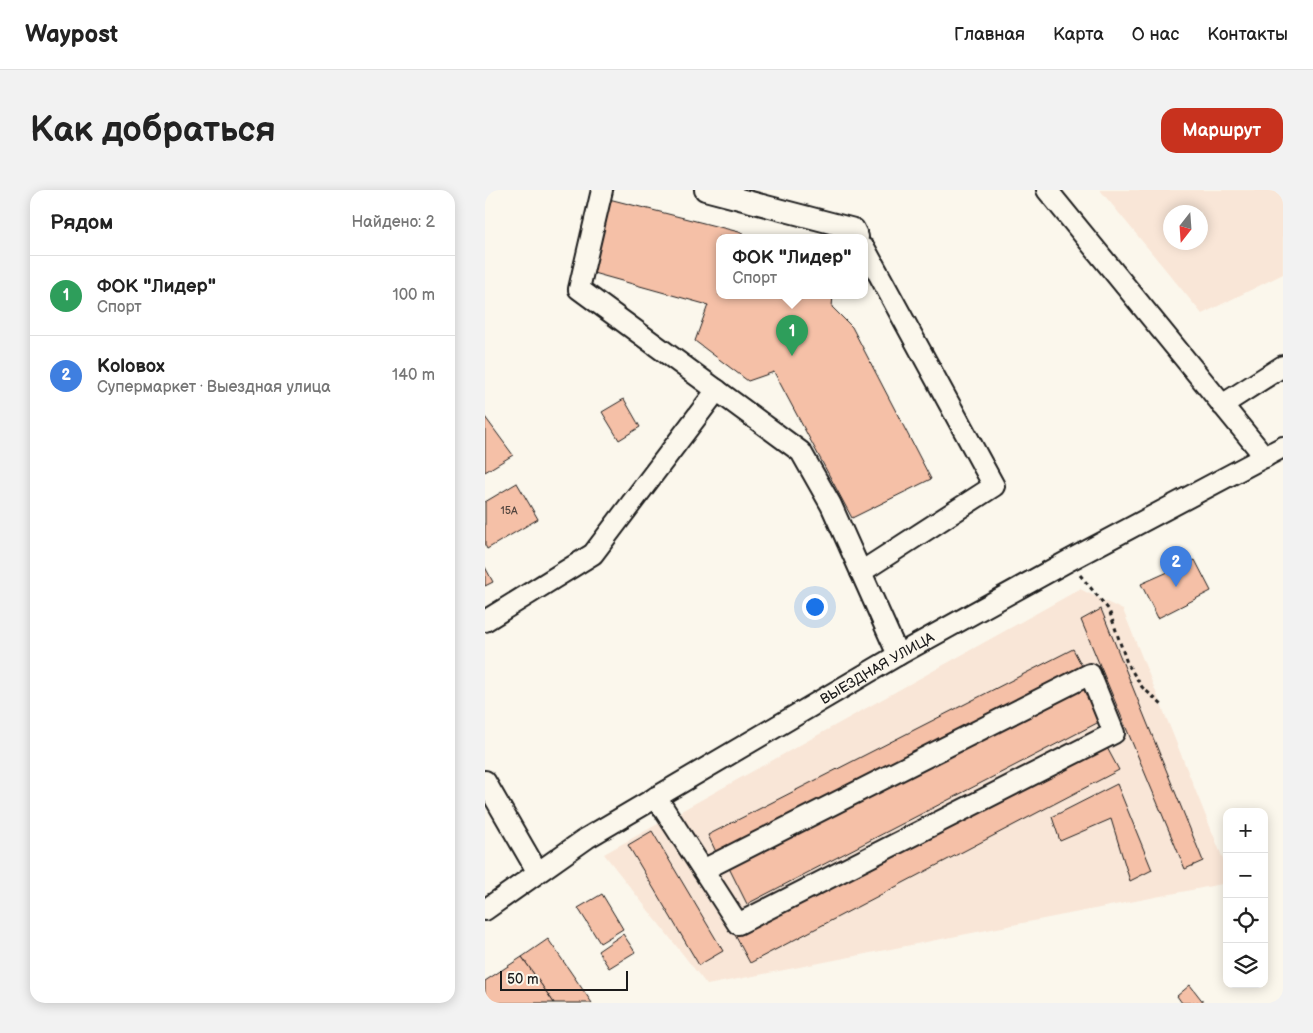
<!DOCTYPE html>
<html lang="ru">
<meta charset="utf-8">
<style>
:root{--surface:#fff;--page:#f2f2f2;--text:#222;--muted:#767676;--line:#e0e0e0;--accent:#c8321e}
body{margin:0;font-family:"Balsamiq Sans",sans-serif;background:var(--page);color:var(--text)}
.controls{position:absolute;right:15px;bottom:15px;display:grid;overflow:hidden;border-radius:10px;box-shadow:0 2px 12px #0003}
.controls button{width:45px;height:45px;display:grid;place-items:center;padding:0;border:0;border-bottom:1px solid var(--line);background:var(--surface);color:var(--text);font:25px sans-serif}
.compass{position:absolute;left:678px;top:15px;width:45px;height:45px;border-radius:50%;background:var(--surface);box-shadow:0 2px 12px #0003;rotate:197deg}
.scale{position:absolute;left:15px;bottom:12px;width:128px;box-sizing:border-box;padding-left:5px;border:2px solid #1c1c1c;border-top:0;font-size:14px;line-height:18px;white-space:nowrap;color:#1c1c1c;-webkit-text-stroke:4px #fbf7ec;paint-order:stroke}
.you{position:absolute;left:329px;top:416px;width:18px;height:18px;margin:-12px;border:4px solid #fff;border-radius:50%;background:#1a73e8;box-shadow:0 0 0 8px #1a73e833}
.badge{display:grid;place-items:center;width:32px;height:32px;border-radius:50%;background:var(--accent);color:#fff;font-size:16px;font-weight:700}
.pin{position:absolute;translate:-50% -41px;filter:drop-shadow(0 1px 2px #0008)}
.pin::after{content:'';position:absolute;top:26px;width:18px;height:15px;background:inherit;clip-path:polygon(0 0,100% 0,50% 100%)}
.popup{position:absolute;left:231px;top:44px;width:152px;height:65px;box-sizing:border-box;display:grid;place-content:center;border-radius:10px;background:var(--surface);filter:drop-shadow(0 1px 4px #0005);font-size:16px;white-space:nowrap;color:var(--muted)}
.popup b{font-size:19px;color:var(--text)}
.popup::after{content:'';position:absolute;left:50%;top:100%;margin-left:-10px;border:10px solid transparent;border-top-color:var(--surface)}
.list{margin:0;padding:0;list-style:none}
h2{display:flex;justify-content:space-between;align-items:center;height:65px;margin:0;padding:0 20px;font-size:21px}
h2 small{font-size:16px;font-weight:400;color:var(--muted)}
.list li{display:grid;grid-template-columns:32px 1fr auto;gap:15px;align-items:center;box-sizing:border-box;height:80px;padding:0 20px;border-top:1px solid var(--line)}
.list b{display:block;font-size:19px;white-space:nowrap}
.list p{margin:0;font-size:16px;white-space:nowrap;color:var(--muted)}
.list em{font-size:16px;font-style:normal;color:var(--muted)}
.icon{flex:none;width:28px;height:28px;fill:none;stroke:currentColor;stroke-width:2;stroke-linecap:round;stroke-linejoin:round}
.map{position:relative;flex:none;width:798px;height:813px;overflow:hidden;border-radius:15px}
header{display:flex;align-items:center;gap:30px;box-sizing:border-box;height:70px;padding:0 25px;background:var(--surface);border-bottom:1px solid var(--line)}
header strong{font-size:24px}
nav{display:flex;gap:28px;margin-inline-start:auto;font-size:18px}
.intro{display:flex;align-items:center;justify-content:space-between;box-sizing:border-box;height:120px;padding:0 30px}
h1{margin:0;font-size:35px}
.button{padding:12px 22px;border-radius:15px;background:var(--accent);color:#fff;font-size:18px;font-weight:700}
main{display:flex;gap:30px;padding:0 30px}
aside{flex:1;background:var(--surface);border-radius:15px;box-shadow:0 2px 12px #0003}
.map>svg:first-child{display:block}
</style>
<header>
<strong>Waypost</strong>
<nav><a>Главная</a><a>Карта</a><a>О нас</a><a>Контакты</a></nav>
</header>
<div class="intro"><h1>Как добраться</h1><a class="button">Маршрут</a></div>
<main>
<aside>
<h2>Рядом<small>Найдено: 2</small></h2>
<ul class="list">
<li><span class="badge" style="background:#2e9e5b">1</span><div><b>ФОК &quot;Лидер&quot;</b><p>Спорт</p></div><em>100 m</em></li>
<li><span class="badge" style="background:#3f7fe0">2</span><div><b>Kоlовох</b><p>Супермаркет · Выездная улица</p></div><em>140 m</em></li>
</ul>
</aside>
<div class="map">
<svg width="798" height="813" viewBox="0 0 798 813">
<rect width="100%" height="100%" fill="#fbf7ec"/>
<filter id="ink" filterUnits="userSpaceOnUse"><feTurbulence type="fractalNoise" baseFrequency=".02" numOctaves="2"/><feDisplacementMap in="SourceGraphic" scale="10" xChannelSelector="R" yChannelSelector="G"/><feConvolveMatrix kernelMatrix="1 2 1 2 8 2 1 2 1" color-interpolation-filters="sRGB"/></filter>
<g filter="url(#ink)">
<g fill="#f9e6d7" fill-rule="evenodd">
<path d="M615 0H798V84L717 124ZM686 22H716V52H686Z"/>
<path d="M595 399 638 420 742 679V693L222 795 119 664Z"/>
</g>
<g fill="#f5c0a7" stroke="#1c1c1c">
<path d="M120 8 254 42 263 47H234V105H348L347 117 367 137 446 289 367 328 289 182 263 191 210 151 223 115 101 81Z"/>
<path d="M139 209 155 237 134 250 117 222Z"/>
<path d="M0 227 28 265 0 282Z"/>
<path d="M32 293 53 329 2 359 0 355V312Z"/>
<path d="M710 370 726 401 673 428 656 394Z"/>
<path d="M0 377 8 392 0 396Z"/>
<path d="M616 419 718 671 700 679 596 430Z"/>
<path d="M588 459 597 476 231 662 223 645Z"/>
<path d="M597 496 616 531 262 714 244 678Z"/>
<path d="M619 552 634 580 265 773 250 745Z"/>
<path d="M632 594 667 680 645 691 626 629 575 651 567 627Z"/>
<path d="M167 641 238 761 214 775 143 655Z"/>
<path d="M117 704 138 739 115 753 93 718Z"/>
<path d="M138 744 150 762 124 778 113 761Z"/>
<path d="M63 749 107 813H69L37 767Z"/>
<path d="M37 767 69 813H0V791Z"/>
<path d="M705 795 719 813H697L692 806Z"/>
</g>
<g fill="none" stroke-linecap="round" stroke-linejoin="round">
<g stroke="#1c1c1c" stroke-width="24">
<g id="minor">
<path d="M117 0 94 99 316 262 346 315 413 465"/>
<path d="M220 0 369 39 373 47"/>
<path d="M562 0 780 267"/>
<path d="M737 215 798 176"/>
<path d="M376 382 509 296 380 59"/>
<path d="M0 431 108 364 232 200"/>
<path d="M0 591 52 681"/>
<path d="M171 607 253 734 629 543 605 484 218 680"/>
<path id="s1" d="M0 720 102 648 413 465 583 371 798 257"/>
</g>
</g>
<path stroke="#1c1c1c" stroke-width="3" stroke-dasharray="4 4" stroke-linecap="butt" d="M595 385 624 420 642 473 657 497 677 515"/>
<use href="#minor" stroke="#fbf7ec" stroke-width="20"/>
</g>
</g>
<g text-anchor="middle" dominant-baseline="central" stroke-width="4.5" stroke-linejoin="round" paint-order="stroke">
<g font-size="11" fill="#52453f">
<text x="24" y="320">15А</text>
</g>
<g font-size="14" fill="#1c1c1c" stroke="#fbf7ec">
<text stroke="none"><textPath href="#s1" startOffset="461">ВЫЕЗДНАЯ УЛИЦА</textPath></text>
</g>
</g>
</svg>
<div class="controls">
<button>+</button>
<button>−</button>
<button><svg class="icon" aria-label="locate" viewBox="0 0 24 24"><circle cx="12" cy="12" r="6"/><path d="M12 2v4M12 18v4M2 12h4M18 12h4"/></svg></button>
<button><svg class="icon" aria-label="layers" viewBox="0 0 24 24"><path d="M12 4l9 5-9 5-9-5zM3 14l9 5 9-5"/></svg></button>
</div>
<svg class="compass" viewBox="-18 -18 36 36"><path d="M0-13l5 13h-10z" fill="#e53935"/><path d="M0 13l5-13h-10z" fill="#767676"/></svg>
<div class="scale">50 m</div>
<div class="you"></div>
<div class="pin badge" style="left:307px;top:166px;background:#2e9e5b">1</div>
<div class="popup"><b>ФОК &quot;Лидер&quot;</b>Спорт</div>
<div class="pin badge" style="left:691px;top:397px;background:#3f7fe0">2</div>
</div>
</main>
